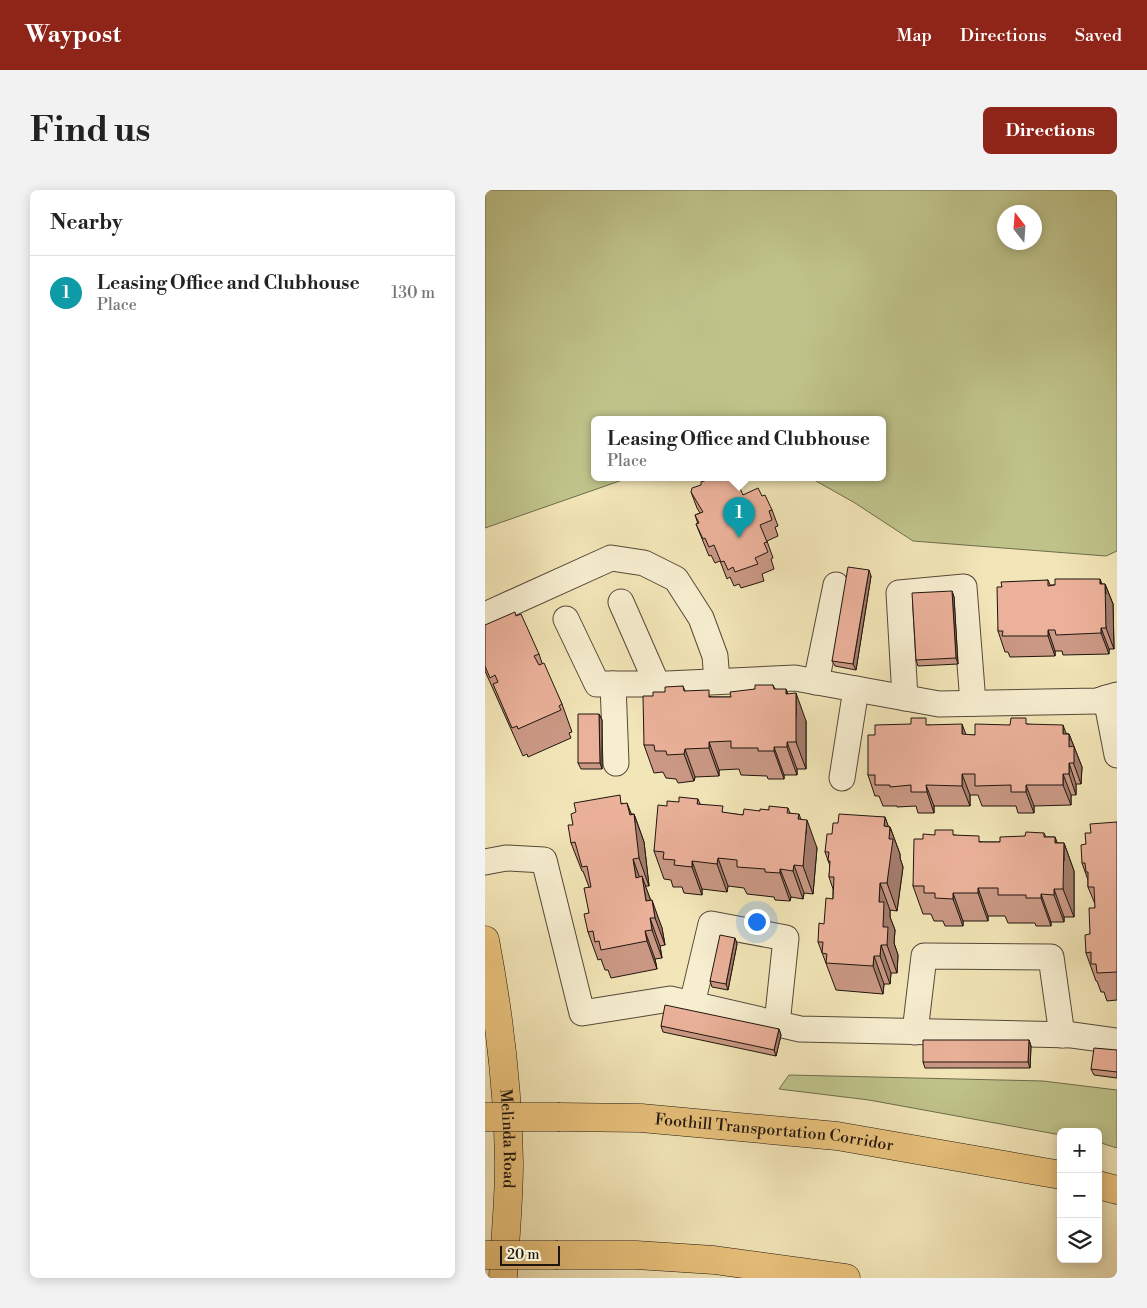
<!DOCTYPE html>
<meta charset="utf-8">
<style>
:root{--surface:#fff;--page:#f2f2f2;--text:#222;--muted:#767676;--line:#e0e0e0;--accent:#8f2418}
body{margin:0;font-family:"Libre Bodoni",serif;background:var(--page);color:var(--text)}
.controls{position:absolute;right:15px;bottom:15px;display:grid;overflow:hidden;border-radius:8px;box-shadow:0 2px 12px #0003}
.controls button{width:45px;height:45px;display:grid;place-items:center;padding:0;border:0;border-bottom:1px solid var(--line);background:var(--surface);color:var(--text);font:25px sans-serif}
.compass{position:absolute;left:512px;top:15px;width:45px;height:45px;border-radius:50%;background:var(--surface);box-shadow:0 2px 12px #0003;rotate:343deg}
.scale{position:absolute;left:15px;bottom:12px;width:60px;box-sizing:border-box;padding-left:5px;border:2px solid #1f150e;border-top:0;font-size:14px;line-height:18px;white-space:nowrap;color:#1f150e;-webkit-text-stroke:4px #f7eed0;paint-order:stroke}
.you{position:absolute;left:271px;top:731px;width:18px;height:18px;margin:-12px;border:4px solid #fff;border-radius:50%;background:#1a73e8;box-shadow:0 0 0 8px #1a73e833}
.badge{display:grid;place-items:center;width:32px;height:32px;border-radius:50%;background:var(--accent);color:#fff;font-size:16px;font-weight:700}
.pin{position:absolute;translate:-50% -41px;filter:drop-shadow(0 1px 2px #0008)}
.pin::after{content:'';position:absolute;top:26px;width:18px;height:15px;background:inherit;clip-path:polygon(0 0,100% 0,50% 100%)}
.popup{position:absolute;left:106px;top:226px;width:295px;height:65px;box-sizing:border-box;display:grid;place-content:center;border-radius:8px;background:var(--surface);filter:drop-shadow(0 1px 4px #0005);font-size:16px;white-space:nowrap;color:var(--muted)}
.popup b{font-size:19px;color:var(--text)}
.popup::after{content:'';position:absolute;left:50%;top:100%;margin-left:-10px;border:10px solid transparent;border-top-color:var(--surface)}
.list{margin:0;padding:0;list-style:none}
h2{display:flex;justify-content:space-between;align-items:center;height:65px;margin:0;padding:0 20px;font-size:21px}
h2 small{font-size:16px;font-weight:400;color:var(--muted)}
.list li{display:grid;grid-template-columns:32px 1fr auto;gap:15px;align-items:center;box-sizing:border-box;height:75px;padding:0 20px;border-top:1px solid var(--line)}
.list b{display:block;font-size:19px;white-space:nowrap}
.list p{margin:0;font-size:16px;white-space:nowrap;color:var(--muted)}
.list em{font-size:16px;font-style:normal;color:var(--muted)}
.icon{flex:none;width:28px;height:28px;fill:none;stroke:currentColor;stroke-width:2;stroke-linecap:round;stroke-linejoin:round}
.map{position:relative;flex:none;width:632px;height:1088px;overflow:hidden;border-radius:8px}
header{display:flex;align-items:center;gap:30px;box-sizing:border-box;height:70px;padding:0 25px;background:var(--accent);color:#fff}
header strong{font-size:24px}
nav{display:flex;gap:28px;margin-inline-start:auto;font-size:18px}
.intro{display:flex;align-items:center;justify-content:space-between;box-sizing:border-box;height:120px;padding:0 30px}
h1{margin:0;font-size:35px}
.button{padding:12px 22px;border-radius:8px;background:var(--accent);color:#fff;font-size:18px;font-weight:700}
main{display:flex;gap:30px;padding:0 30px}
aside{flex:1;background:var(--surface);border-radius:8px;box-shadow:0 2px 12px #0003}
.map>svg:first-child{display:block}
</style>
<header>
<strong>Waypost</strong>
<nav><a>Map</a><a>Directions</a><a>Saved</a></nav>
</header>
<div class="intro"><h1>Find us</h1><a class="button">Directions</a></div>
<main>
<aside>
<h2>Nearby<small></small></h2>
<ul class="list">
<li><span class="badge" style="background:#0f9aa8">1</span><div><b>Leasing Office and Clubhouse</b><p>Place</p></div><em>130 m</em></li>
</ul>
</aside>
<div class="map">
<svg width="632" height="1088" viewBox="0 0 632 1088">
<rect width="100%" height="100%" fill="#f2e5b7"/>
<filter id="stains"><feTurbulence type="fractalNoise" baseFrequency=".004" numOctaves="4"/><feColorMatrix values="0 0 0 0 .2 0 0 0 0 .09 0 0 0 0 .02 0 0 0 .5 -.17"/></filter>
<radialGradient id="worn" r=".72"><stop offset=".6" stop-color="#630" stop-opacity="0"/><stop offset="1" stop-color="#630" stop-opacity=".3"/></radialGradient>
<g fill="#bfc38a" stroke="#6f6c4c" fill-rule="evenodd">
<path d="M0 0H632V361L621 366 428 351 370 313 324 287H398V229H110V287H146L0 338ZM520 22H550V52H520Z"/>
<path d="M304 885 558 891 632 900V958L613 952V942H576V945L384 910 294 899Z"/>
</g>
<g fill="none" stroke-linecap="round" stroke-linejoin="round">
<g stroke="#544938" stroke-width="27">
<g id="minor">
<path d="M136 412 172 494"/>
<path d="M0 425 126 368 159 373 191 389 216 428 230 466 232 491"/>
<path d="M81 429 112 494H182L310 488 454 514 612 511 632 505"/>
<path d="M331 492 351 395"/>
<path d="M128 494 131 573"/>
<path d="M420 508 414 403 479 397 488 513"/>
<path d="M621 508 632 565"/>
<path d="M357 588 371 499"/>
<path d="M0 672 21 668 59 670 97 823 185 809 315 839 587 845 632 851"/>
<path d="M207 814 226 734 301 748 292 834"/>
<path d="M430 842 439 766 566 767 577 845"/>
</g>
</g>
<g stroke="#1f150e" stroke-width="29">
<g id="major">
<path id="s1" d="M0 750C14 824 23 898 24 973 24 1012 20 1050 18 1088"/>
</g>
</g>
<g stroke="#1f150e" stroke-width="29">
<g id="highway">
<path id="s2" d="M75 927 156 928 352 946 576 985"/>
<path d="M613 995 632 1000"/>
<path d="M73 1065H151L229 1070 361 1088"/>
</g>
</g>
<use href="#minor" stroke="#f7eed0" stroke-width="25"/>
<use href="#major" stroke="#e9c27c" stroke-width="28"/>
<use href="#highway" stroke="#e9c27c" stroke-width="28"/>
<g stroke="#1f150e" stroke-width="29" stroke-linecap="butt">
<g id="highway-bridge">
<path d="M0 927H75"/>
<path d="M0 1065H73"/>
</g>
</g>
<use href="#highway-bridge" stroke="#e9c27c" stroke-width="28"/>
</g>
<g fill="#ca9884" stroke="#1f150e">
<path d="M206 302 277 306 287 320 293 336 290 337 293 346 282 351 288 368 286 369 289 379 277 384 279 391 256 398 254 394 249 396 245 387 242 389 235 371 230 373 226 365 224 366 211 334H213L210 325 215 323 212 318Z"/>
<path d="M386 386 371 480 350 476 347 471Z"/>
<path d="M563 390 565 395 620 394 628 414 629 459H624V464L578 465 577 461H570V466L525 467 523 462H520L513 441 517 397Z"/>
<path d="M467 401 469 407 473 474 433 476 431 470Z"/>
<path d="M0 435 54 464 57 473 77 514 87 542 84 543 86 548 43 567 42 564 38 566 0 481Z"/>
<path d="M288 495 290 499 302 504 321 531V579H312V585H299V589H283L282 586 256 585 254 579 234 580V586L210 587 209 591 193 593 191 589 181 588 178 582 169 583 159 555 168 506 198 496 200 501 227 507H246L270 499Z"/>
<path d="M114 524 117 530V579H96L93 573Z"/>
<path d="M543 534 584 544 597 577 596 594H591V605H586V615L549 616V623H533L531 616H497L493 605H485V616H449V623H433L431 616 412 617V616H398L394 606H390L383 585 390 545 444 535 481 545H490L525 535Z"/>
<path d="M213 609 215 614 240 623 258 625 275 621 303 618 305 623 316 629 332 658 328 704 319 703 318 709 306 707 305 711 290 710 289 707 262 704 259 698 243 696 242 702 217 699V705L199 703 197 697H188L186 690 179 689 169 661 182 616 194 612Z"/>
<path d="M138 613 146 624H149L159 652 164 696H160L177 738 180 755 175 756 177 768 170 769 172 779 126 788 123 780H120L116 769 113 770 103 742 104 723V697L98 681H97L86 653 88 635Z"/>
<path d="M400 627 403 636 405 637 415 664V668L418 677 412 721 405 720V727L410 740 409 753 413 765 412 783H406L405 794H399L398 804 351 800 333 752 348 709V699L344 687 345 676 340 662 347 644 353 633Z"/>
<path d="M632 632V810L622 811 619 802H616L612 791H611L601 763 610 718V714L603 697V690L597 673 601 654 606 643Z"/>
<path d="M559 643 561 647H570L572 653H579L589 681V727H579V732H566V736H551L550 733H523L520 726H503V731H478V736H460L458 731H449L446 724H438L428 696 438 649 470 645 497 652H515L540 646Z"/>
<path d="M250 748 252 754 243 800 227 797 225 791Z"/>
<path d="M176 836 294 839 296 845 291 866 178 842Z"/>
<path d="M544 850 546 856 545 878H440L438 872Z"/>
<path d="M632 860V888L609 885 606 879Z"/>
</g>
<g fill="#a47c6c" stroke="#1f150e">
<path d="M384 380 386 386 371 480 368 474Z"/>
<path d="M615 389 621 404 620 394 628 414 629 459 621 438Z"/>
<path d="M467 401 469 407 473 474 471 468Z"/>
<path d="M616 438 624 459V464L616 443Z"/>
<path d="M563 440 570 461V466L563 446Z"/>
<path d="M301 499 311 526V503L321 531V579L311 552Z"/>
<path d="M114 524 117 530V579L115 573Z"/>
<path d="M477 534 485 555 477 544Z"/>
<path d="M578 535 584 551V544L597 577 596 594 578 544Z"/>
<path d="M224 552 234 580V586L224 558Z"/>
<path d="M302 552 312 579V585L302 557Z"/>
<path d="M289 557 299 585V589L289 561Z"/>
<path d="M200 559 210 587 209 591 199 564Z"/>
<path d="M584 573 591 594V605L584 584Z"/>
<path d="M477 584 485 605V616L477 596Z"/>
<path d="M578 584 586 605V615L578 595Z"/>
<path d="M441 595 449 616V623L442 602Z"/>
<path d="M541 595 549 616V623L541 602Z"/>
<path d="M142 613 150 633 149 624 159 652 164 696 154 668Z"/>
<path d="M314 624 321 644 322 630 332 658 328 704 318 676 313 629Z"/>
<path d="M400 627 405 641V637L415 664V668L418 677 412 721 402 693 399 636Z"/>
<path d="M570 647 579 671V653L589 681V727L578 699 570 653Z"/>
<path d="M233 668 243 696 242 702 232 674Z"/>
<path d="M148 669 158 697 151 688Z"/>
<path d="M207 671 217 699V705L207 677Z"/>
<path d="M309 675 319 703 318 709 308 681Z"/>
<path d="M295 679 306 707 305 711 295 683Z"/>
<path d="M157 686 167 714 161 711Z"/>
<path d="M395 693 405 720V727L410 740 409 753 413 765 412 783 402 755 398 737 394 712Z"/>
<path d="M493 698 503 726V731L493 703Z"/>
<path d="M569 699 579 727V732L569 705Z"/>
<path d="M468 703 478 731V736L468 709Z"/>
<path d="M556 704 566 732V736L556 708Z"/>
<path d="M167 710 177 738 180 755 170 728Z"/>
<path d="M165 728 175 756 177 768 167 740Z"/>
<path d="M160 741 170 769 172 779 162 751Z"/>
<path d="M250 748 252 754 243 800 241 794Z"/>
<path d="M396 755 406 783 405 794 395 766Z"/>
<path d="M389 766 399 794 398 804 388 776Z"/>
<path d="M294 839 296 845 291 866 289 860Z"/>
<path d="M544 850 546 856 545 878 543 872Z"/>
</g>
<g fill="#ebb19a" stroke="#1f150e">
<path d="M231 287H250L258 305 273 298 277 306 280 305 287 320 284 321 287 330 275 335 282 352 279 353 283 362 270 368 273 374 250 382 248 377 243 380 239 371 236 372 229 355 224 357 220 348 218 349 211 334 214 333 210 325 218 322 206 302 207 298 216 295V292Z"/>
<path d="M363 377 384 380 368 474 347 471Z"/>
<path d="M570 389H615V394H620L621 438H616V443L571 445 570 440H563V446H517L518 441H513L512 397H517L516 392 563 390V396L570 395Z"/>
<path d="M467 401 471 468 431 470 427 403Z"/>
<path d="M30 422 31 426 36 424 54 464 49 466 54 475 59 473 77 514 74 516 76 520 33 539 32 536 27 538 8 494 13 492 10 485 5 488 0 476V435Z"/>
<path d="M270 495H288L289 499H301V504L311 503V552H302V557H289V561H273V558H246V551L224 552V558L200 559 199 564 182 565 181 561H170L169 555H159L158 506H168V502H180V497L198 496 199 501 224 500V507H246L245 502 270 499Z"/>
<path d="M93 524H114L115 573H93Z"/>
<path d="M426 528H441V535L477 534V544L490 545V534L525 535 526 528H541V534L578 535V544H584V557L589 556V573H584V584H578V595H541V602H526V595L490 596V584H477V596L441 595 442 602H426V595L405 597V595H390V585H383V545H390V535L426 534Z"/>
<path d="M135 605 136 614 142 613 145 625 149 624 154 668 148 669 151 688 157 686 161 711 167 710 170 728H165L167 740 160 741 162 751 116 760 114 751 110 752 108 741 103 742 99 724 104 723 99 698 106 697 102 676 97 677 90 652 86 653 83 635H88L86 624 91 622 89 613Z"/>
<path d="M194 607 213 609 212 614 238 616 237 622 258 625 259 619 275 621V619L284 620V616L303 618 302 623 314 624 313 629 322 630 318 676 309 675 308 681 295 679V683L280 682V679L252 677V670L233 668 232 674 207 671V677L189 675 190 670 178 669 179 662 169 661 173 615 182 616V611L194 612Z"/>
<path d="M354 624 400 627 399 636 405 637 404 649H408L402 693H395L394 712H399L398 737H403L402 755H396L395 766H389L388 776 341 773 342 764 337 763 338 752H333L334 733 339 734 341 708 348 709 349 687H344L345 671H343L344 662H340L342 644H347L348 633H353Z"/>
<path d="M632 632V782L612 783 611 774H606V762L601 763 600 745 605 744 604 718H610L609 697H603V682H601L600 673H597L596 655 601 654 600 643H606L605 634Z"/>
<path d="M450 640H468V645L494 646V652H515V647L540 646 541 642 559 643V647H570V653H579L578 699H569V705L556 704V708H541V705H513V698H493V703H468V709L450 708V703H439V696H428L429 649H438V644L450 645Z"/>
<path d="M235 745 250 748 241 794 225 791Z"/>
<path d="M180 815 294 839 289 860 176 836Z"/>
<path d="M438 850H544L543 872H438Z"/>
<path d="M609 858 632 860V882L606 879Z"/>
</g>
<g text-anchor="middle" dominant-baseline="central" stroke-width="4.5" stroke-linejoin="round" paint-order="stroke">
<g font-size="16" fill="#1f150e" stroke="#f7eed0">
<text stroke="none"><textPath href="#s2" startOffset="215">Foothill Transportation Corridor</textPath></text>
<text stroke="none"><textPath href="#s1" startOffset="200">Melinda Road</textPath></text>
</g>
</g>
<rect width="100%" height="100%" filter="url(#stains)"/>
<rect width="100%" height="100%" fill="url(#worn)"/>
</svg>
<div class="controls">
<button>+</button>
<button>−</button>
<button><svg class="icon" aria-label="layers" viewBox="0 0 24 24"><path d="M12 4l9 5-9 5-9-5zM3 14l9 5 9-5"/></svg></button>
</div>
<svg class="compass" viewBox="-18 -18 36 36"><path d="M0-13l5 13h-10z" fill="#e53935"/><path d="M0 13l5-13h-10z" fill="#767676"/></svg>
<div class="scale">20 m</div>
<div class="you"></div>
<div class="pin badge" style="left:254px;top:348px;background:#0f9aa8">1</div>
<div class="popup"><b>Leasing Office and Clubhouse</b>Place</div>
</div>
</main>
